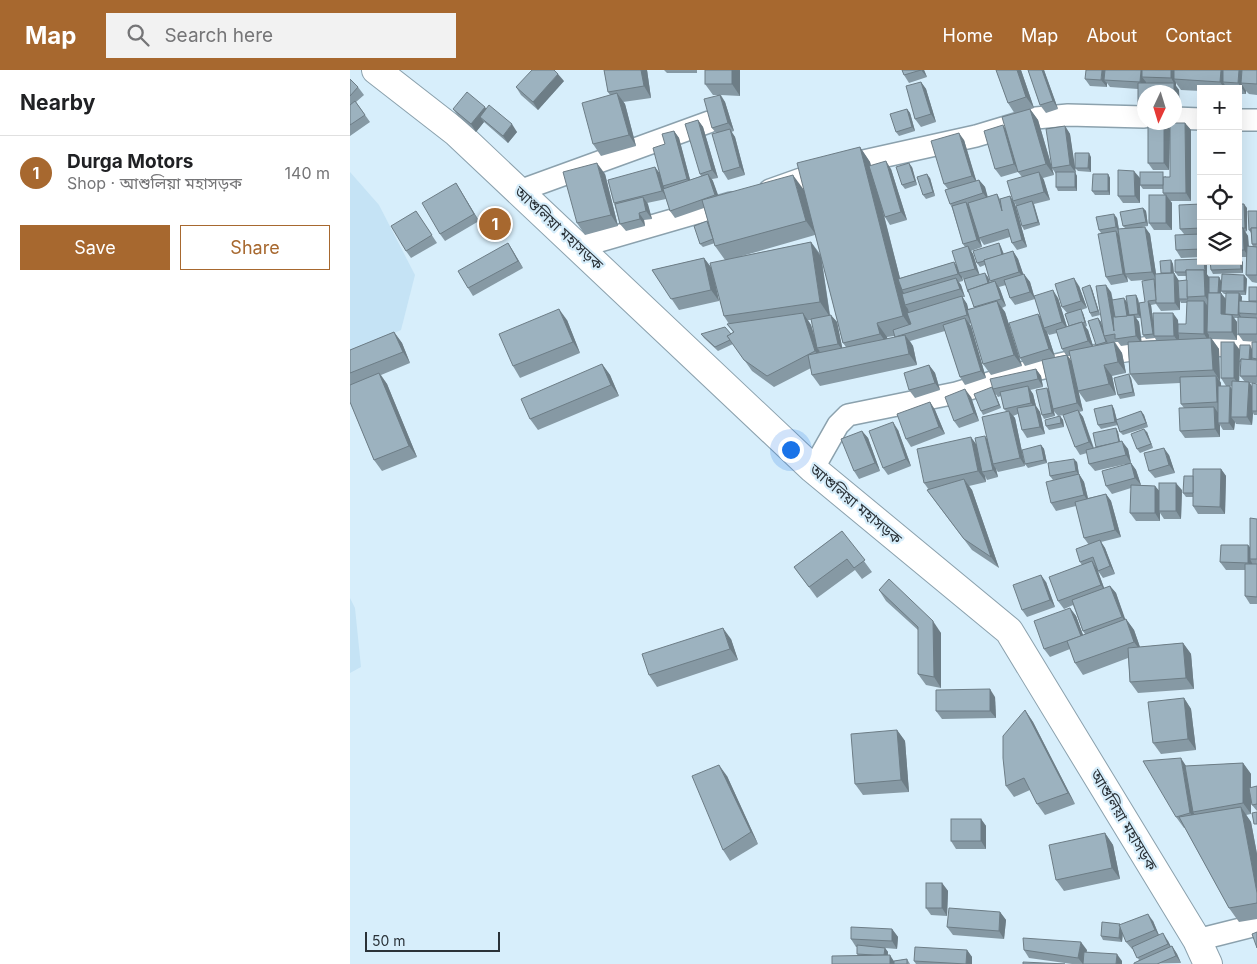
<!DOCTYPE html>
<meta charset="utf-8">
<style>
:root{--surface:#fff;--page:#f2f2f2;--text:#202124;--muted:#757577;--line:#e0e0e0;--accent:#a7682f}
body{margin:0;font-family:Inter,"Noto Sans Bengali",sans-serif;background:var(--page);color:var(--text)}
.controls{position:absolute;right:15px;top:15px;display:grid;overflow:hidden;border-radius:0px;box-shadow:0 5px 20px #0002}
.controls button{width:45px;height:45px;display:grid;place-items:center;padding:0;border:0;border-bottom:1px solid var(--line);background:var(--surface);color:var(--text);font:25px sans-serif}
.compass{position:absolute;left:787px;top:15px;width:45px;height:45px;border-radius:50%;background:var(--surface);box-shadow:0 5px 20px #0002;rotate:184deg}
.scale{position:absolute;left:15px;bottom:12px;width:135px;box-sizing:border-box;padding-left:5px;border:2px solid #2a3238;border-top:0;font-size:14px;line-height:18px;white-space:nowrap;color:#2a3238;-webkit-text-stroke:4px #d7eefb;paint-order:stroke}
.you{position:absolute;left:440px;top:379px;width:18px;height:18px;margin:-12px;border:4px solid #fff;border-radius:50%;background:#1a73e8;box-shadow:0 0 0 8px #1a73e833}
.badge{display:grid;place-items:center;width:32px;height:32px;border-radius:50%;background:var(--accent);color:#fff;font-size:16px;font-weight:700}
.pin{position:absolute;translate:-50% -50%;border:2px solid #fff;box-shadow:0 1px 5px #0006}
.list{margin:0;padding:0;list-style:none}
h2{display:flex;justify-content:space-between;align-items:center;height:65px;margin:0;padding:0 20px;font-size:21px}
h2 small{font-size:16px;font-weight:400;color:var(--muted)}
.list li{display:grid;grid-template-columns:32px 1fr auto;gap:15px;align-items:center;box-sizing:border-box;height:75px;padding:0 20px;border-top:1px solid var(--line)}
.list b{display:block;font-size:19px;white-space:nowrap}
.list p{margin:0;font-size:16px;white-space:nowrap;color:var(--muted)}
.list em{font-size:16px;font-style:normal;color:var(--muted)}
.actions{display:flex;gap:10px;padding:15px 20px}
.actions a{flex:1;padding:11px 0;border:1px solid var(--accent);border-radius:0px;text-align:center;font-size:18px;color:var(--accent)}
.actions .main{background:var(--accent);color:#fff}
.icon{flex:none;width:28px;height:28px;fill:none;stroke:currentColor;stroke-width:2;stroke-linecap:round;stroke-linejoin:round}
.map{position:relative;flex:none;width:907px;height:894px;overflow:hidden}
header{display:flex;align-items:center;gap:30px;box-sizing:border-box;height:70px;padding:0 25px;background:var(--accent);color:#fff}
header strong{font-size:24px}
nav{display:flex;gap:28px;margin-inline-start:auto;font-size:18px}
.search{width:350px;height:45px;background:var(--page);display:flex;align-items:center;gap:12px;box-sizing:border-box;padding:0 18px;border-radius:0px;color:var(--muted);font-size:19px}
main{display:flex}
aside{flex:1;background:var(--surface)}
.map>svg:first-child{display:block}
</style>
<header>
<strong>Map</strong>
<div class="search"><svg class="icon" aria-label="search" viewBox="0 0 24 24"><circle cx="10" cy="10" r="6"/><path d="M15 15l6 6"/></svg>Search here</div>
<nav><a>Home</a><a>Map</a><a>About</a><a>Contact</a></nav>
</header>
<main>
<aside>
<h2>Nearby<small></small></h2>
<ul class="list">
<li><span class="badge">1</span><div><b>Durga Motors</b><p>Shop · আশুলিয়া মহাসড়ক</p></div><em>140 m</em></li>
</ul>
<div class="actions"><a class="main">Save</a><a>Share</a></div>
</aside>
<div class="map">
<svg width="907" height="894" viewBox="0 0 907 894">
<rect width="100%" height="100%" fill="#d7eefb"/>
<g fill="#c5e3f5">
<path d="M0 102 29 135 65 205 51 260 0 283Z"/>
<path d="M0 528 5 538 11 597 0 603Z"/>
</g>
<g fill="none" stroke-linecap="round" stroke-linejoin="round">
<g stroke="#8ba1ad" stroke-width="24">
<g id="minor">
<path d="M824 48 851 49"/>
<path d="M888 50H907"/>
<path d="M420 120 482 98 626 66 686 48 718 45 794 47"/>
<path d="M169 121 359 52"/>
<path d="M229 177 381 133"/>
<path d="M837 275 907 276"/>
<path d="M463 399 488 355 498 345 606 323 672 303 749 285 807 276"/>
<path d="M847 870 907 855"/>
</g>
</g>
<g stroke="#8ba1ad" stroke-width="30">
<path id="trunk" d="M26 0 107 63 463 399 659 561 847 870 858 894"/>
</g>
<use href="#minor" stroke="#fff" stroke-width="21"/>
<use href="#trunk" stroke="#fff" stroke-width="28"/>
</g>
<g fill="#8699a4" fill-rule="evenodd">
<path d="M254 0H297L301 28 273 32 275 34 286 76 251 86 243 74 260 25 258 22Z"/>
<path d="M314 0H347V3H317Z"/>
<path d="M355 0H390V26L371 25 375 32 384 61 381 62 385 67 395 105 378 110 373 102 366 63 362 58 367 25H363L355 14Z"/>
<path d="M552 0H574L577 7 559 13 554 5Z"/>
<path d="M646 0H671L684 38 678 40 680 39 688 50 702 97 715 56 720 64 725 103 727 106V121H708L706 117V104L702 98 704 105 693 108 700 130 684 134 690 155 674 160 672 156 666 135 663 131 672 107 668 102 651 107 645 99 653 55 656 60 665 44 658 33Z"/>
<path d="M678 0H694L708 39 696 43 690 35Z"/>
<path d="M907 0V25L899 24 896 21V24H888V19H851V21L831 20 826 13V16L829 20 830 46H824V22H794V46H793L788 38V19L760 17 757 13V17L740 16 735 9Z"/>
<path d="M0 9 8 17 14 25 6 32 20 52 0 66Z"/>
<path d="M214 11 188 40 171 25 166 17Z"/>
<path d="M571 12 576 19 586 52 571 57 565 49Z"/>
<path d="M103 39H136L167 62 158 73 134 52 126 62 108 46Z"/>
<path d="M557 39 560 43 565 61 549 66 546 62Z"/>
<path d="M348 50 353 57 368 108 362 109 368 126 454 120 510 77 520 92 521 96 541 99 557 150 540 155 535 147 531 133 550 208 604 192 607 196 615 177 613 174 602 138 600 134 598 119 594 114 614 70 626 111 629 110 635 117 637 127 647 124 650 129 660 126 665 134 677 177 667 180 662 173 660 167 634 175 630 169 632 177 621 181 623 184 629 205 638 207 640 213H641L635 195 630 197 627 193 649 173 651 177 654 184 663 181 668 189 673 204 680 212 684 226 708 228 717 257 719 256 717 243 712 237 729 216 737 238 731 240 733 243 737 256 735 257 738 260 743 276 746 275 748 248 751 252 753 258 761 222 763 230 777 232 779 245 786 225 788 229 789 233 795 232 794 210 781 211 777 207 778 212 761 215 756 207 751 163 749 160 767 148 769 159 775 158 773 156 793 138 796 141 798 156 792 157 800 164 806 204 811 203 821 190 823 194 824 203 829 211 837 210 836 206H828L825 202 851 191H856L857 193V205L859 207H869L871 211V223L876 229V224H874L871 221 894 205 897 209 896 225H890L892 227 891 232H899L907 217V272L893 271 888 264V248H884L887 252V270L862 269 869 279 870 311 871 313V316L882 319V316H876L871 308 890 279H902L907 272V313H900L902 317 907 314V345H904L903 343 902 355 886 354 885 352 884 360H873L870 355V367L835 368 830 361 834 338 831 334 830 313 788 315 780 304 778 275 771 276 768 272H765L772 283 776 303 762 306 766 325 736 332 728 321 733 341 729 342 733 347 744 378 746 377 766 358 768 362 770 372 778 379 781 393 786 400 791 415 805 416 809 421 832 420 831 449H814L810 443V451H786L780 443 781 418 762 424 756 416 776 394 745 401 739 394 737 383 730 385 725 377 714 345 708 346 703 340 705 346 694 349 692 345 699 321 692 291 675 296 670 288 688 244 691 247 685 229 665 235 660 228 656 215 649 217 656 236 652 238 655 242 672 296 641 305 633 294 621 253 619 254 621 256 636 308 615 315 610 307 595 261 560 271 563 276 567 295 470 316 462 305 461 298 424 317 402 301 383 274 368 281 354 268 351 264H381L383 262 377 254H379L374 246 365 212 369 231 329 240 302 200 354 188 361 197 375 190 365 176V173L353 177 350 174 357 151 359 155 354 138 325 148 320 141 316 129 297 133 302 149 294 150 295 156 276 161 270 154 264 133 305 97 310 105 315 74 324 61 329 68 340 110 351 106 350 104ZM465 165 471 185 461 172 392 186ZM472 191 493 273 496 277 492 278 487 252 480 245ZM612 207 614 210 618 222 620 225 624 238 618 239 617 234 612 227H615L611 215 609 212 613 211ZM830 231 831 233H837L836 254H828V250H803L801 235 806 234 811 241 830 240ZM786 248H791L793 265 796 269 805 268 806 270 791 271 789 252ZM458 250H462L466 271 461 255ZM697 262 699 265 707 263 712 279 716 285 700 288 705 287ZM544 266 545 267 537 269V267ZM718 286H720L722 292ZM890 291 891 293 890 306 895 312 889 311Z"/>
<path d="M798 52H815L820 59 819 100H803L798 93Z"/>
<path d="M835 53 841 60V131H820L822 133V160H804L799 153 814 125 813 123V119H793L790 115 816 106V107H820Z"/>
<path d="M741 87V102L728 101 725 98Z"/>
<path d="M562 97 567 115 555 119 552 115Z"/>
<path d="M255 104 268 156 235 165 227 153Z"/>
<path d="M758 104 760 108V125H745L742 121Z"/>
<path d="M580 108 585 126 576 129 573 125Z"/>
<path d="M790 108V133H773L768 126Z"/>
<path d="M106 113 129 151 95 171 90 164Z"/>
<path d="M851 134V187L831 188 826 180 834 164 830 159Z"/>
<path d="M888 134 897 138V161L895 162 898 166 899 176 903 177 902 174 901 163 899 160 907 141V213L902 212 896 205 897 187H888Z"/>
<path d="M66 141 87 173 61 188 56 181Z"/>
<path d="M158 173 163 181 173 198 123 226 118 218Z"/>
<path d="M893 192V203L863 204 861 200Z"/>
<path d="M740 215 742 219 750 245 742 247 740 243Z"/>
<path d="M217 250 230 283 170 308 163 296Z"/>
<path d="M44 262 52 273 60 293 31 305 37 314 67 387 32 401 24 390 0 332V280Z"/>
<path d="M252 294 260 305 269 326 188 360 180 349Z"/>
<path d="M579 295 585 303 590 320 565 328 559 320Z"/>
<path d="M686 299 691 306 693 317 680 320 683 324 686 336 690 342 695 364 677 368 672 360 668 344 663 346 665 348 675 396 648 402 646 399 648 407 637 410 635 406 636 412 619 416 622 420 649 498 622 480 585 431 577 420H579L574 413 626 375 637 369 656 341 654 339 651 326 648 327 645 323 651 338 633 345 631 341 642 317Z"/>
<path d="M781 308 785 326 770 329 768 325Z"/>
<path d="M621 327 629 351 609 358 604 351Z"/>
<path d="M580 332 585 340 595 364 561 377 556 369Z"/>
<path d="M762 335 764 339 767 350 791 341 794 345 798 357 773 365 770 362 768 355 751 359 748 355Z"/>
<path d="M710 346 713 350 714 357 699 360 696 356Z"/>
<path d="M548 360 561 396 538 405 533 398Z"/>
<path d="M512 361 518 368 530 401 509 409 504 401Z"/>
<path d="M797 362 803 378 790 383 787 379Z"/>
<path d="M691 375 694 379 697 393 678 398 675 394Z"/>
<path d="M819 385 825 403 805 408 799 401Z"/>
<path d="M727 392 729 404 734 412 738 428 756 424 761 431 771 467 751 472 755 478 765 504 753 508 748 501 754 518 760 516 766 523 775 550 776 549 784 560 790 577 833 573 841 584 844 619 788 623 780 612 778 588 733 605 725 593 720 579 700 587 694 579 720 538 726 546 733 565 735 564 733 561 723 535 714 539 708 531 732 495 730 492 739 475 734 468 726 436 706 441 701 433 719 407 703 410 700 406Z"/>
<path d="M871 399 876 406 875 444H848L843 436V427H836L833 423 843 406Z"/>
<path d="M907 449V534H900L895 526V500H876L870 492 898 475 900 477Z"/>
<path d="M492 461 522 502 512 509 505 500 467 528 444 497Z"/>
<path d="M696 512 705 537 677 547 672 540Z"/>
<path d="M529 520 591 563V618L576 615 568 604V560L536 531Z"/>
<path d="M381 569 388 590 307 617 299 605Z"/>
<path d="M645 627 646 648 592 649 586 641Z"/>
<path d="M834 628 841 639 846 680 811 684 803 673Z"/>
<path d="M675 640 683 652 725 734 695 745 687 734 680 720 664 727 656 716Z"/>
<path d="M547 660 555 671 559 722 513 725 505 714Z"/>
<path d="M893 693 901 704V718L907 716V741L902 735 901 727V744L896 745 901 752 907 784V849L889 852 879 838 835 758H834L826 747 836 696Z"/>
<path d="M377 706 408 774 380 791 373 780Z"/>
<path d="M631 749 636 756V779H606L601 771Z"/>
<path d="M755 763 763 775 770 809 714 821 706 810Z"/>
<path d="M592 813 598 821 597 846 581 845 576 838Z"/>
<path d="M650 842 656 850 654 869 603 865 597 857Z"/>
<path d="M803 851 809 865 818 871 821 877 822 876 827 884 831 893 784 894 789 890 783 879H782L776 872 773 863 772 872 753 870 751 866 771 855Z"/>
<path d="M542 859 548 867 547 879 535 878 538 882V885L544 891 557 889 560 894H482L508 885 507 884V877H506L501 869Z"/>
<path d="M617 880 622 887V894H566L564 891Z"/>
<path d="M674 880H737L736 882 772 891V894H722L679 888Z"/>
</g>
<g fill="#6d7d86">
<path d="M291 0H297L301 28 294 16Z"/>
<path d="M382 0H390V26L382 14Z"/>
<path d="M571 0H574L577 7Z"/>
<path d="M667 0H671L684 38 676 27Z"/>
<path d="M692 0H694L708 39 703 31Z"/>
<path d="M752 0H758L754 10 757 13V17L751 10Z"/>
<path d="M791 0H797L792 7 796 12 795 20 790 12Z"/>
<path d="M821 0H827L824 9 826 13V16L829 20 830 46 824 38V13L821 8Z"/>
<path d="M871 0H879L873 12 877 19H875L870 12Z"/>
<path d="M889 0H897L891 13 896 21V24L888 13Z"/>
<path d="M208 4 214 11 188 40 183 32Z"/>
<path d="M571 12 576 19 586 52 581 44Z"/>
<path d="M267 23 275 34 286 76 279 65Z"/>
<path d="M370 25 375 32 384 61 378 53Z"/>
<path d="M135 37 140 44 130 47 134 52 126 62 121 54Z"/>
<path d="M557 39 560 43 565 61 562 57Z"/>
<path d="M680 39 688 50 704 105 696 94Z"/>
<path d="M348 50 353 57 368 108 362 100Z"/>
<path d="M814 52H815L820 59 819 100 814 93Z"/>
<path d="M835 53 841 60V131L836 123Z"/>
<path d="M162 54 167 62 158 73 153 66Z"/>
<path d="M653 55 658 63 669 102 664 94Z"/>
<path d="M715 56 720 64 726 103 720 95Z"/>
<path d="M380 59 385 67 395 105 390 97Z"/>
<path d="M324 61 329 68 342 117 337 109Z"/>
<path d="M609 63 614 70 627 113 622 106Z"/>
<path d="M510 77 520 92 553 220H552L554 223 555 235 558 239 563 261 553 246Z"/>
<path d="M739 83 741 87V102L738 98Z"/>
<path d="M536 91 541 99 557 150 551 142Z"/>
<path d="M247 93 255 104 268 156 261 145Z"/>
<path d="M559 93 562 97 567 115 565 111Z"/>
<path d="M305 97 311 105 317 128 312 121Z"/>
<path d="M784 101 790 108V133L785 126Z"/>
<path d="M689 102 694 110 700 130 694 122Z"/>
<path d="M725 102 727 106V121L725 117Z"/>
<path d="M358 104 363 111 371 133 365 125Z"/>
<path d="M577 104 580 108 585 126 583 122Z"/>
<path d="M758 104 760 108V125L758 121Z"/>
<path d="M443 105 454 120 466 165 456 151Z"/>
<path d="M629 110 635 117 639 131 633 123Z"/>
<path d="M106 113 111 121 129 151 124 144Z"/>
<path d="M816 125 822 133V160L816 153Z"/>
<path d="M660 126 665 134 677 177 672 170Z"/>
<path d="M293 127 298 134 302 149 296 141Z"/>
<path d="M682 131 684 135 690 155 688 152Z"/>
<path d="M616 132 621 140 632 177 627 170Z"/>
<path d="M894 134 897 138V161L895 158Z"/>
<path d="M793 138 796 141 798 156 796 152Z"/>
<path d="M289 143 294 150 295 156 290 149Z"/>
<path d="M764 144 767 148 769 161 766 157Z"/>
<path d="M795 157 800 164 807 210 802 202Z"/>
<path d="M893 158 898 166 899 187 894 180Z"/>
<path d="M766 161 771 168 775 204 777 207 778 212 773 204Z"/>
<path d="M461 172 471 187 480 247 470 232Z"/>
<path d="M158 173 163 181 173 198 168 191Z"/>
<path d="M649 173 651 177 655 189 652 185Z"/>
<path d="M618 176 623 184 630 206 625 199Z"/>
<path d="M663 181 668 189 675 209 669 202Z"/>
<path d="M354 188 362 199 369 231 361 220Z"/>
<path d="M890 188 893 192V203L891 199Z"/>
<path d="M821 190 823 194 824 207 821 203Z"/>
<path d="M854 191H856L857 193V205L855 201Z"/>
<path d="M604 192 609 200V203L612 207 613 211 608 204Z"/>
<path d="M854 200 859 207 860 234 855 226Z"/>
<path d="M635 203 638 207 642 219 639 215Z"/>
<path d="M824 203 829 211V229L830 231V240L825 233Z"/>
<path d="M674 204 680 212 685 229 680 222Z"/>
<path d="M894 205 897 209 896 225 894 221Z"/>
<path d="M869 207 871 211V228L868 224Z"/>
<path d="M606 208 611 215 615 227 610 219Z"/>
<path d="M724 208 729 216 737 238 731 231Z"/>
<path d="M645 211 650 219 656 236 651 229Z"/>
<path d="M740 215 742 219 750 245 748 241Z"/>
<path d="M756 215 761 222 769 269 764 261Z"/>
<path d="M703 220 708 228 718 260 712 252Z"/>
<path d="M871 223 877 231 876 245 871 244Z"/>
<path d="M889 223 892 227 891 244 889 243 891 247V248L888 245Z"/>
<path d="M786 225 788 229 791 248 788 244Z"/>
<path d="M612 226 617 234 622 253 617 245Z"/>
<path d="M774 228 777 232 780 251 777 247Z"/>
<path d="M647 231 655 242 672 296 664 285Z"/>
<path d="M798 231 801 235 805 266 803 264Z"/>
<path d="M854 231 860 239 857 262 859 265V272L854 264Z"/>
<path d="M209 239 217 250 230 283 223 272Z"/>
<path d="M731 239 733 243 737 256 735 252Z"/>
<path d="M453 243 461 255 468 278H467L469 280 473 292 465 281Z"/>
<path d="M823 243 828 250 829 263H828L829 265V273L824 266Z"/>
<path d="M688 244 693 251 694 258 697 262 705 287 699 279Z"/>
<path d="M481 245 487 252 493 281 488 274Z"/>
<path d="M784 245 789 252 792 274 786 266Z"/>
<path d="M882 245 887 252V270L882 262Z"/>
<path d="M615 248 621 256 636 308 631 301Z"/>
<path d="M748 248 751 252 755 266H754L756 269 759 276 756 272Z"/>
<path d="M732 252 738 260 744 279 738 271Z"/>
<path d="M527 253 537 267 540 278 530 264Z"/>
<path d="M44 262 52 273 60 293 53 282Z"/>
<path d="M555 265 563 276 567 295 559 284Z"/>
<path d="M861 268 869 279 870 311 863 300Z"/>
<path d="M764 272 772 283 776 303 768 292Z"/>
<path d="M884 272 890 280 889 316 884 308Z"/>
<path d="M900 275 902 279V295L899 291Z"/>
<path d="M717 285 722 292 733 341 727 333Z"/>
<path d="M252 294 260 305 269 326 261 315Z"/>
<path d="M579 295 585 303 590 320 585 313Z"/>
<path d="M754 295 762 306 766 325 759 314Z"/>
<path d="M686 299 691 306 693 317 688 309Z"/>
<path d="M29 303 37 314 67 387 59 376Z"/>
<path d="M779 304 781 308 785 326 783 322Z"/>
<path d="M866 306 871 313 872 340 867 332Z"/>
<path d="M899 312 904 319 902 341 903 343 902 355 897 347Z"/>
<path d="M678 316 683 324 686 336 690 342 695 364 690 357 686 339 681 333Z"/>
<path d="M880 316 885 324 881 347 885 352 884 360 879 353Z"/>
<path d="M697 318 700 322 705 346 702 343Z"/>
<path d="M615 319 621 327 629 351 624 343Z"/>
<path d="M643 319 645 323 651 338 649 335Z"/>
<path d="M580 332 585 340 595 364 589 357Z"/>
<path d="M762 335 764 339 768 355 765 352Z"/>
<path d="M864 337 869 344 868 353 870 355V367L865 359Z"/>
<path d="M728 340 733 347 744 380 739 372Z"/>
<path d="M659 341 665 348 675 396 670 388Z"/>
<path d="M791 341 794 345 798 357 796 353Z"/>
<path d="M710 346 713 350 714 357 711 353Z"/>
<path d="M543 352 548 360 561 396 556 389Z"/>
<path d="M766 358 768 362 771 377 769 373Z"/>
<path d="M794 359 797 362 803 378 801 374Z"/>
<path d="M512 361 518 368 530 401 525 393Z"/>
<path d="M635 366 640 373 643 394 646 399 648 407 643 400Z"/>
<path d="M621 367 629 378 632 402 635 406 636 412 628 401Z"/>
<path d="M772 371 778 379 781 393 776 385Z"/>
<path d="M691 375 694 379 697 393 694 390Z"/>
<path d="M814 378 819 385 825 403 819 395Z"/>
<path d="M724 389 727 392 729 405 726 401Z"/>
<path d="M781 393 786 400 791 415 785 408Z"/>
<path d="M871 399 876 406 875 444 870 437Z"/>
<path d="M729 404 734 412 739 433 734 425Z"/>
<path d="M614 409 622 420 649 498 641 487Z"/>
<path d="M826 413 832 420 831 449 826 441Z"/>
<path d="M805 416 811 423 809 441 810 443V451L805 443Z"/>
<path d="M756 424 761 431 771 467 765 460Z"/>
<path d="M750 470 755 478 765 504 760 496Z"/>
<path d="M898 475 904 483 900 489 903 495V500L898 493Z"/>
<path d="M742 491 747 499 756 523 751 515Z"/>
<path d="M691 505 696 512 705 537 700 530Z"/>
<path d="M760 516 766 523 777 554 772 547Z"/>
<path d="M720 538 726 546 736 573 731 566Z"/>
<path d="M776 549 784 560 792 583 784 572Z"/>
<path d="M583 551 591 563V618L584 607Z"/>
<path d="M373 558 381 569 388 590 380 579Z"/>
<path d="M833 573 841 584 844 619 836 608Z"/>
<path d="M640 619 645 627 646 648 640 641Z"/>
<path d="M834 628 841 639 846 680 838 669Z"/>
<path d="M675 640 683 652 725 734 718 723Z"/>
<path d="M547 660 555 671 559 722 551 710Z"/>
<path d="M831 688 838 699 843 742 847 748 848 754 840 743Z"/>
<path d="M893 693 901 704V744L893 733Z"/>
<path d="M369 695 377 706 408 774 401 762Z"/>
<path d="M891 737 901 752 907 784V823Z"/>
<path d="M631 749 636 756V779L631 771Z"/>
<path d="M755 763 763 775 770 809 762 798Z"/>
<path d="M592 813 598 821 597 846 592 838Z"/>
<path d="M650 842 656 850 654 869 649 861Z"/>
<path d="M798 844 803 851 810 868 805 860Z"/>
<path d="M770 854 773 858 772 872 769 868Z"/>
<path d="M542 859 548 867 547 879 542 871Z"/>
<path d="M813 863 818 871 823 881 818 874Z"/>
<path d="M731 872 737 880 734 894H733L728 888Z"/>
<path d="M822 876 827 884 831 893 826 886Z"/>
<path d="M535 878 538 882 537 890 534 886Z"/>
<path d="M617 880 622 887V894H616Z"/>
<path d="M767 884 772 891V894H766Z"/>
<path d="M540 885 545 893V894H540Z"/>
</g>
<g fill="#9cb2bf" stroke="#6d7d86">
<path d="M182 0H204L208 4 183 32 166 17Z"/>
<path d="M254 0H291L294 16 258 22Z"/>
<rect x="355" y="0" width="27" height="14"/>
<path d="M552 0H571L554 5Z"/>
<path d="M646 0H667L676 27 658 33Z"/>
<path d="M678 0H692L703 31 690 35Z"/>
<path d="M736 0H752L751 10 735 9Z"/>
<path d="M755 0H791L790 12 754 10Z"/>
<path d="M792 0H821V8L792 7Z"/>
<path d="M824 0H871L870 12 824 9Z"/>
<path d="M873 0H889L888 13 873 12Z"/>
<path d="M892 0H907V14L891 13Z"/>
<path d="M0 9 8 17 0 26Z"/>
<path d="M571 12 581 44 565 49 556 16Z"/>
<path d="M788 13H824V22H794V38H788Z"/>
<path d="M117 22 135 37 121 54 103 39Z"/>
<path d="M267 23 279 65 243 74 232 33Z"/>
<path d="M370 25 378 53 362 58 354 29Z"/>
<path d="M5 31 15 45 0 55V35Z"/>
<path d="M139 35 162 54 153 66 130 47Z"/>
<path d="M557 39 562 57 546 62 540 44Z"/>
<path d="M680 39 696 94 668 102 652 47Z"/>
<path d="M348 50 362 100 350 104 335 54Z"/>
<rect x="798" y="52" width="16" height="41"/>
<path d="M820 53H835L836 123H813V107H820Z"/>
<path d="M653 55 664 94 645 99 634 61Z"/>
<path d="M715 56 720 95 702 98 696 59Z"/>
<path d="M380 59 390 97 373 102 362 64Z"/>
<path d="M324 61 337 109 313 116 303 78 315 74 312 64Z"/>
<path d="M609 63 622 106 594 114 581 71Z"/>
<path d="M510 77 553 246 527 253 530 264 493 273 447 93Z"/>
<path d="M725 83H739L738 98H725Z"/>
<path d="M536 91 551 142 535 147 519 96Z"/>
<path d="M247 93 261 145 227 153 213 102Z"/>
<path d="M559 93 565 111 552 115 546 97Z"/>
<path d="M305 97 312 121 264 133 258 110Z"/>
<path d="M768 100 784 101 785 126H768Z"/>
<path d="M689 102 694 122 663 131 657 111Z"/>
<rect x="706" y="102" width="19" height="15"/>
<rect x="790" y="102" width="23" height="13"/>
<path d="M358 104 365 125 320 141 313 119Z"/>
<path d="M577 104 583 122 573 125 567 107Z"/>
<path d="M743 104H758V121H742Z"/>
<path d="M443 105 456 151 365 176 352 130Z"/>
<path d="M629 110 633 123 600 134 595 120Z"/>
<path d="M106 113 124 144 90 164 72 133Z"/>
<path d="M647 124 652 141 650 129 660 126 672 170 662 173 658 159 629 168 618 133Z"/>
<rect x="799" y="125" width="17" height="28"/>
<path d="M293 127 296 141 289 143 290 149 270 154 265 134Z"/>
<path d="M682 131 688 152 672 156 666 136Z"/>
<path d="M616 132 627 170 613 174 602 136Z"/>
<path d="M851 134V158L830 159 829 135Z"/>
<path d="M888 134H894L895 158H888Z"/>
<path d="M793 138 796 152 773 156 770 142Z"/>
<path d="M66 141 82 165 56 181 41 156Z"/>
<path d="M898 141H907V158H901V160H899Z"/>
<path d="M764 144 766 157 749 160 746 147Z"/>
<path d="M357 151 363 169 350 174 344 156Z"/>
<path d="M795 157 802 202 775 204 768 159Z"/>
<path d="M888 158H893L894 180H888Z"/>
<path d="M901 158H907V174H902Z"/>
<path d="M766 161 773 204 756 207 748 164Z"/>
<path d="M851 164V179L826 180 825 165Z"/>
<path d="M461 172 470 232 374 246 360 193Z"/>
<path d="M158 173 168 191 118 218 108 201Z"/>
<path d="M649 173 652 185 634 190V191L627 193 623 181Z"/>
<path d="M618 176 625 199 609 203 602 181Z"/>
<path d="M897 176 907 177V205H896Z"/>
<path d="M663 181 669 202 640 211 634 190Z"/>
<path d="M354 188 361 220 321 229 302 200Z"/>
<path d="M888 188H890L891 199 861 200 860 191H888Z"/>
<path d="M851 189V191H854L855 201 854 200H836V202H825V190Z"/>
<path d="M821 190V203H811L810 191Z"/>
<path d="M604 192 608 204 552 220 548 209Z"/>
<path d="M836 200H854L855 226 837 227Z"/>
<path d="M635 203 638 213 618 220 619 221 618 222 614 209Z"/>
<path d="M824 203 825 233H806L805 204Z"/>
<path d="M674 204 680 222 660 228 654 210Z"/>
<path d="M872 204 894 205V221H871Z"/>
<path d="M859 207H869L868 223H859Z"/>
<path d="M606 208 610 219 555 235 552 224Z"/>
<path d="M724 208 731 231 712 237 705 214Z"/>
<path d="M804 209 806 230 798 231 803 264 793 265 789 233 795 232 792 211Z"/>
<path d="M837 210V227L838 229H829L828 211Z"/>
<path d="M645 211 651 229 624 237 618 220Z"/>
<path d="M740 215 748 241 740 243 732 218Z"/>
<path d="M756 215 764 261 763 247 784 245 786 266 765 269V264L754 266 746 216Z"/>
<rect x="899" y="217" width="8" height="14"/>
<path d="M703 220 712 252 694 258 684 226Z"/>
<path d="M858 223H871V244L882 245V262H857Z"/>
<path d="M876 223H889L888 245 875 244Z"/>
<path d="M786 225 788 244 779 245 776 226Z"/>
<path d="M612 226 617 245 545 267 543 260 561 254 557 243Z"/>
<path d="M774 228 777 246 765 247 762 230Z"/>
<path d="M647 231 664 285 633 294 617 240Z"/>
<path d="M837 231H854V264L828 263V254H836Z"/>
<path d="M889 231 907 232V244L889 243Z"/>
<path d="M209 239 223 272 163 296 149 264Z"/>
<path d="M731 239 735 252 733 253 732 252 719 256 715 244Z"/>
<path d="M453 243 465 281 417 306 394 290 377 266 384 262 377 254Z"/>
<path d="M803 243H823L824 266H804Z"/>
<path d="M688 244 699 279 670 288 659 253Z"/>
<path d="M481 245 488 274 467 278 461 249Z"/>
<path d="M888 247 907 248V264H888Z"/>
<path d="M615 248 631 301 610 307 593 255Z"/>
<path d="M748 248 756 272 746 275 738 251Z"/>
<path d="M732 252 738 271 712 279 706 260Z"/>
<path d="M375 257 381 264 377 266 380 270 365 277 351 264Z"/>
<path d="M44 262 53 282 0 303V280Z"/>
<path d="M555 265 559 284 462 305 458 285Z"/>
<path d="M861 268 863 300 780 304 778 272Z"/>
<path d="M764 272 768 292 754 295 759 314 728 321 719 281Z"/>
<rect x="871" y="272" width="13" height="36"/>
<path d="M902 272H907V289L902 288Z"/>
<path d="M890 275H900L899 290 891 289V291H889Z"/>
<path d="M717 285 727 333 703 339 692 290Z"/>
<path d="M891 289 907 290V306H890Z"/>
<path d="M252 294 261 315 180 349 171 329Z"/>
<path d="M579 295 585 313 559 320 554 303Z"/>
<path d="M686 299 688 309 643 319 640 309Z"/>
<path d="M29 303 59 376 24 390 0 332V315Z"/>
<path d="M779 304 783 322 768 325 764 308Z"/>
<path d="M866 306 867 332 831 334 830 307Z"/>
<path d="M882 311 899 312 897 347H881Z"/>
<path d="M902 313 907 314V341H902Z"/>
<path d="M678 316 681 333 654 339 650 322Z"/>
<path d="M868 316H880L879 353H868Z"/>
<path d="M642 317 649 335 631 341 624 324Z"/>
<path d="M697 318 702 343 692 345 686 320Z"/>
<path d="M615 319 624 343 604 351 595 327Z"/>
<path d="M580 332 589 357 556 369 547 344Z"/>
<path d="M685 335 690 357 672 360 667 338Z"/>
<path d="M762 335 765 352 748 355 744 339Z"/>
<path d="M864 337 865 359 830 361 829 338Z"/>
<path d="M728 340 739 372 725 377 713 345Z"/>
<path d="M659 341 670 388 643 394 632 347Z"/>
<path d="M791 341 796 353 770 362 766 350Z"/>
<path d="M710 346 711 353 696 356 695 350Z"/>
<path d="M543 352 556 389 533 398 519 361Z"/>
<path d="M766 358 769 372 746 377 743 363Z"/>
<path d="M794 359 801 374 787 379 781 364Z"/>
<path d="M512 361 525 393 504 401 491 369Z"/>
<path d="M635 366 643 400 632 402 625 368Z"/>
<path d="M621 367 628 401 574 413 567 379Z"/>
<path d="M772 371 776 385 739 394 736 380Z"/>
<path d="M691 375 694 390 675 394 672 380Z"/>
<path d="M814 378 819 395 799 401 794 383Z"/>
<path d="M724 389 726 401 700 406 698 393Z"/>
<path d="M781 393 785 408 756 416 752 401Z"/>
<path d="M843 399H871L870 437 843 436Z"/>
<path d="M729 404 734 425 701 433 696 412Z"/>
<path d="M834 406H843V423H833Z"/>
<path d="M614 409 641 487 614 469 577 420Z"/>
<rect x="809" y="413" width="17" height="28"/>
<path d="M781 415 805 416V443H780Z"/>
<path d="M756 424 765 460 734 468 725 432Z"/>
<path d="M900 448 907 449V489H900Z"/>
<path d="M492 461 515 490 504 498 497 489 459 517 444 497Z"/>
<path d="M750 470 760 496 748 501 743 487 730 492 726 479Z"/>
<path d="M871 475H898V493L870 492Z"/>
<path d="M742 491 751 515 708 531 699 507Z"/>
<path d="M895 494H907V527L895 526Z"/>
<path d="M691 505 700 530 672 540 663 515Z"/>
<path d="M539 509 583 551 584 607 568 604V557L529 520Z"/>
<path d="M760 516 772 547 733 561 722 530Z"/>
<path d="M720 538 731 566 694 579 684 551Z"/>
<path d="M776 549 784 572 725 593 717 571Z"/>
<path d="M373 558 380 579 299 605 292 584Z"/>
<path d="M833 573 836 608 780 612 778 578Z"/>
<path d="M640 619V641H586V620Z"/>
<path d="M834 628 838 669 803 673 798 632Z"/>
<path d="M675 640 718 723 687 734 674 708 656 716 653 688V666Z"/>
<path d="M547 660 551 710 505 714 501 664Z"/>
<path d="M831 688 840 743 826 747 793 691Z"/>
<path d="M893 693V733L843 742 835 696Z"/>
<path d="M369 695 401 762 373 780 342 706Z"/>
<path d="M907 716V734L902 735 899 718Z"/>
<path d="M891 737 907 823V833L879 838 829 747Z"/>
<path d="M907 742V754H904L902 743Z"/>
<rect x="601" y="749" width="30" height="22"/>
<path d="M755 763 762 798 706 810 699 775Z"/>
<rect x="576" y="813" width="16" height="25"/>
<path d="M599 838 650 842 649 861 597 857Z"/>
<path d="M798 844 805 860 776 872 769 855Z"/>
<path d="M752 852 770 854 769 855 770 857 769 868 751 866Z"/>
<path d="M501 857 542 859V871L501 869Z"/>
<path d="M907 862V878L902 864Z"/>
<path d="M813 863 818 874 787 888 782 877Z"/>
<path d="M673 868 731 872 728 888 674 880Z"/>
<path d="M507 875 535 878 534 885H524L507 884Z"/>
<path d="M822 876 826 886 807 894H784V893Z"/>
<path d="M565 877 617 880 616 894 564 891Z"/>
<path d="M734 882 767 884 766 894H733Z"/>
<path d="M540 885V894H482V886Z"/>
<path d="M557 889V894H544V891Z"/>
<path d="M673 892 715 894H673Z"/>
</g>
<g text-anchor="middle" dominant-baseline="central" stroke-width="4.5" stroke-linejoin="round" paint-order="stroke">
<g font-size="15" fill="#2a3238" stroke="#d7eefb">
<text transform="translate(209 158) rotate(43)">আশুলিয়া মহাসড়ক</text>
<text transform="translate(506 434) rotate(40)">আশুলিয়া মহাসড়ক</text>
<text transform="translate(774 750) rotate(59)">আশুলিয়া মহাসড়ক</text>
</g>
</g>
</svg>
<div class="controls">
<button>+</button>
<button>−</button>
<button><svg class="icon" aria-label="locate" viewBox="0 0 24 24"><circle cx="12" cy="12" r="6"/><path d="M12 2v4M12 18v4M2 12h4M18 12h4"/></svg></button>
<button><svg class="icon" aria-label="layers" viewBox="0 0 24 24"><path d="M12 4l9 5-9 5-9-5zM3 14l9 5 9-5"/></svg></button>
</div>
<svg class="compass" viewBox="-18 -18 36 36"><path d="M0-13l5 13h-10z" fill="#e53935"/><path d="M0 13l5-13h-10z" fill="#757577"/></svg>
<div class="scale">50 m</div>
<div class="you"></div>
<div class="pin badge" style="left:145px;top:154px">1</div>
</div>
</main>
